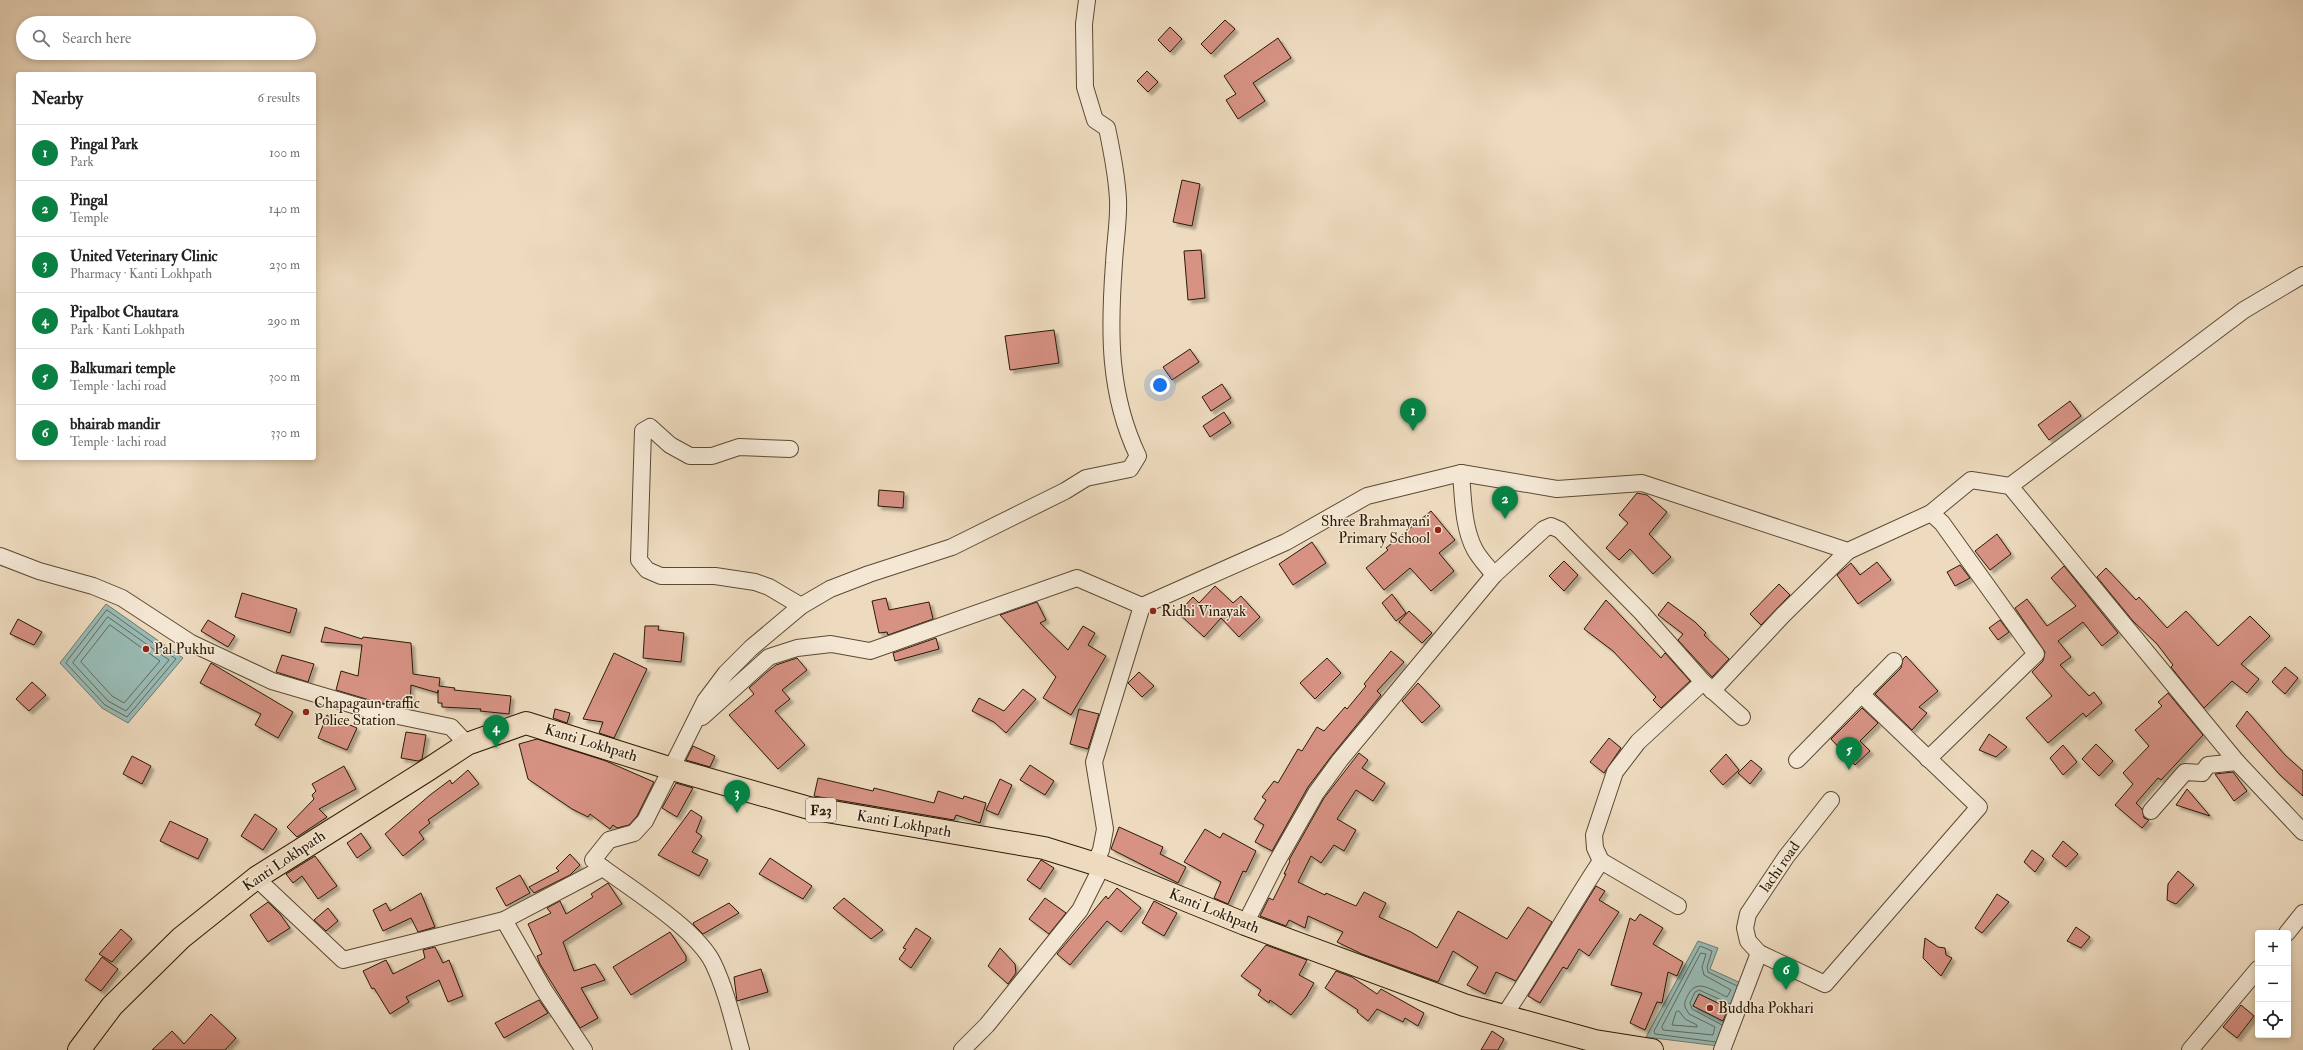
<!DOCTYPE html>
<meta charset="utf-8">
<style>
:root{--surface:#fff;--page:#f6f6f6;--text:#222;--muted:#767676;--line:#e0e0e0;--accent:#0b8043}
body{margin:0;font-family:"IM FELL Double Pica",serif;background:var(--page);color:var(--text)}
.controls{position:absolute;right:12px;bottom:12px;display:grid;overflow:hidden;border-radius:4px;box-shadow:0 2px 6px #0003}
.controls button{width:36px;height:36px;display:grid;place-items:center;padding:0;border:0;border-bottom:1px solid var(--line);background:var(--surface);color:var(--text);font:20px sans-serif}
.you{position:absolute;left:1160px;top:385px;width:14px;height:14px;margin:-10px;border:3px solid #fff;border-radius:50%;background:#1a73e8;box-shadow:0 0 0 6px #1a73e833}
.badge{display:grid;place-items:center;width:26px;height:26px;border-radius:50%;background:var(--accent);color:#fff;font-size:13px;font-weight:700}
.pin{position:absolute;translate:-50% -33px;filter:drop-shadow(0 1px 2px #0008)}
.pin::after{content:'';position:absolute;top:21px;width:14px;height:12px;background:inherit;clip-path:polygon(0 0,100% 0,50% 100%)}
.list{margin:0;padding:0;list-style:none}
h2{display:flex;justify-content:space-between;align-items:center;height:52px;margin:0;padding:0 16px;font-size:17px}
h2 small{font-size:13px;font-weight:400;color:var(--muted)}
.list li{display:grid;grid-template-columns:26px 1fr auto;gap:12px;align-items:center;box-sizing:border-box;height:56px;padding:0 16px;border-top:1px solid var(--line)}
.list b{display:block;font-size:15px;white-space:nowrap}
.list p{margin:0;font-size:13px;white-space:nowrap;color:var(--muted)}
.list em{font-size:13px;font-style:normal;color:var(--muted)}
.icon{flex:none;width:22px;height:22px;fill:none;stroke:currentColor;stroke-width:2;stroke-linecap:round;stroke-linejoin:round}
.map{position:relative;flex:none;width:2303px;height:1050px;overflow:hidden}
.search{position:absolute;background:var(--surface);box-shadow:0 2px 6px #0003;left:16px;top:16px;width:300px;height:44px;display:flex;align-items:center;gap:10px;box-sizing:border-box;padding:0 14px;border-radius:22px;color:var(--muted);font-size:15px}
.panel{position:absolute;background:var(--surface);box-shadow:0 2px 6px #0003;left:16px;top:72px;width:300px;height:388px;border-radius:4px}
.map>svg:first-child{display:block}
</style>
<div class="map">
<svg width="2303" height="1050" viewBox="0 0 2303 1050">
<defs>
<filter id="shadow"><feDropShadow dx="3.5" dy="3.5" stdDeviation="1" flood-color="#0004"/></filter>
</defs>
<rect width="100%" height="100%" fill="#eedbbf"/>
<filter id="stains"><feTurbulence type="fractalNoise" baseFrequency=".005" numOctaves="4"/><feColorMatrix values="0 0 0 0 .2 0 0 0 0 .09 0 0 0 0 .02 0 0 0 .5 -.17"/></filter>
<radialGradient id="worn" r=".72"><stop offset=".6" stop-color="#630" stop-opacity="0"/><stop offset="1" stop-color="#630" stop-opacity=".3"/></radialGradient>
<g fill="#99bbb5" stroke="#6d7b6f" fill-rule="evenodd">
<path d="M106 604 183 658 128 723 102 708 60 663Z"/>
<path d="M1698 941 1718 948 1710 969 1743 984 1719 1046 1646 1037ZM1699 994 1731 1009 1725 1021 1693 1006Z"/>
</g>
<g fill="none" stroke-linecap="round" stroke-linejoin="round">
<g stroke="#626a5d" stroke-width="1">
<path d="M107 610 176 659 127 717 105 705 66 663Z"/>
<path d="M108 617 169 660 126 711 108 701 73 663Z"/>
<path d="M110 625 160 661 124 703 112 696 81 662Z"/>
<path d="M1701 953 1706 954 1702 967 1704 975 1731 990 1727 997C1713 991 1697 977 1688 995 1686 999 1684 1002 1685 1007L1689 1014 1715 1027 1713 1035 1663 1030 1662 1027Z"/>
<path d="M1679 1011 1685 1019 1697 1025V1027L1672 1025 1676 1012Z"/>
<path d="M1722 1025 1692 1009 1690 1003 1695 992 1699 990 1730 1004"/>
<path d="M1716 1042 1655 1034 1654 1031 1700 946 1712 951 1707 967 1708 972 1737 986"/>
</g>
</g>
<g fill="#d79284" stroke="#2b1a05" filter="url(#shadow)">
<path d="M1225 20 1235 29 1211 54 1201 44Z"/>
<path d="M1170 27 1182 39 1170 52 1158 40Z"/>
<path d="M1278 38 1291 58 1253 83 1265 101 1238 119 1226 100 1236 94 1224 76Z"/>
<path d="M1147 71 1158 82 1148 92 1137 81Z"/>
<path d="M1182 180 1200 184 1192 226 1173 222Z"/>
<path d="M1201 250 1205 298 1188 300 1184 251Z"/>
<path d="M1054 330 1059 363 1010 370 1005 336Z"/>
<path d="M1190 349 1199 362 1172 380 1163 367Z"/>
<path d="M1222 384 1231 398 1211 411 1202 397Z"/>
<path d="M2070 401 2081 416 2049 440 2038 425Z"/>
<path d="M1224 412 1231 423 1210 437 1203 426Z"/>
<path d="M879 490 904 492 903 508 878 506Z"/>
<path d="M1637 493 1647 495 1667 512 1649 534 1671 557 1653 574 1630 549 1619 560 1606 548 1628 523 1619 515Z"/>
<path d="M1431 511 1455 540 1439 553 1454 571 1431 591 1410 568 1384 590 1366 568 1388 550 1386 548Z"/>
<path d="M1997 534 2011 554 1990 570 1975 551Z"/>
<path d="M1312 542 1326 563 1293 585 1279 564Z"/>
<path d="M1564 561 1578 575 1564 591 1549 576Z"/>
<path d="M1877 562 1891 580 1858 604 1837 575 1851 563 1860 575Z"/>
<path d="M1960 565 1970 578 1955 586 1947 572Z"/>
<path d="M2064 566 2118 633 2102 646 2083 622 2058 641 2071 657 2060 665 2089 696 2094 692 2102 703 2086 717 2083 713 2048 743 2026 718 2052 696 2032 672 2043 661 2045 652 2015 608 2027 599 2047 626 2076 606 2051 578Z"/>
<path d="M2106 568 2136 600 2139 597 2167 628 2186 611 2218 646 2250 616 2270 636 2241 664 2259 679 2247 693 2232 681 2204 708 2171 667 2173 665 2157 644 2133 621 2097 577Z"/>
<path d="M1779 584 1790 595 1761 625 1750 614Z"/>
<path d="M1215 586 1233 603 1241 596 1260 617 1239 637 1221 618 1204 637 1178 613 1193 597 1199 603Z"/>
<path d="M242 593 297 609 290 633 235 617Z"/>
<path d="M1392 594 1406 613 1396 621 1382 603Z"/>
<path d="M886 598 889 610 929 602 933 619 888 635 887 632 879 633 872 601Z"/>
<path d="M1606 600 1661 658 1665 653 1690 681 1661 708 1653 700 1656 697 1613 651 1584 629Z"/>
<path d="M1037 602 1046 620 1040 623 1068 650 1083 626 1095 633 1088 645 1106 656 1071 715 1043 698 1056 677 1000 615Z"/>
<path d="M1668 602 1695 622 1706 633 1704 635 1729 659 1712 677 1678 640 1683 634 1658 615Z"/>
<path d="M1409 611 1432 633 1422 643 1399 622Z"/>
<path d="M18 619 42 632 34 645 10 634Z"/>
<path d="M208 620 235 636 228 647 201 631Z"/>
<path d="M2000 620 2009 632 1998 640 1989 628Z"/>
<path d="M645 626H659L658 630 684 633 681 662 643 658Z"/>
<path d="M325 627 362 639 363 637 411 643 413 674 440 678 439 686 455 688 454 690 511 696 509 714 480 711 481 709 442 707V703H438V690V693L411 685 410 708 376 702 336 690 341 671 358 676 362 645 321 642Z"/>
<path d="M936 638 939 649 895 661 893 653Z"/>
<path d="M1391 651 1404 662 1377 691 1381 695 1333 754 1308 787 1272 851 1255 842 1264 825 1254 819 1266 800 1262 797 1274 781 1278 783 1298 749 1302 751 1317 727 1324 731 1345 707 1347 709 1366 686 1364 684Z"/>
<path d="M614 653 647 669 614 738 599 733 603 722 583 719Z"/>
<path d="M282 655 314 664 308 682 276 672Z"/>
<path d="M1906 656 1938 691 1919 707 1927 713 1912 730 1875 694 1901 668 1903 659Z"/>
<path d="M797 658 807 670 782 690 790 699 775 711 805 745 778 769 729 715 754 694 749 688 767 672 776 665Z"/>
<path d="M1327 658 1341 673 1315 699 1300 683Z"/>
<path d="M211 663 293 712 278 738 255 725 261 714 200 683Z"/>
<path d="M2285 667 2298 678 2285 694 2272 682Z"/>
<path d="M1139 672 1154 686 1142 697 1128 683Z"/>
<path d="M32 682 46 695 29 711 16 699Z"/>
<path d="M1418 683 1440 706 1422 723 1402 701Z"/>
<path d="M1023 689 1036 699 1006 733 994 722 972 711 979 698 1004 711Z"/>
<path d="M2168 693 2203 735 2161 780 2158 778 2136 803 2142 809 2144 818 2149 820 2142 828 2115 805 2133 784 2123 773 2149 746 2135 730 2162 706 2158 702Z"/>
<path d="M1862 708 1878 723 1860 741 1870 751 1855 765 1831 739Z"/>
<path d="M555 709 570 713 567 723 553 718Z"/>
<path d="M1079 709 1099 714 1088 749 1070 744Z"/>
<path d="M2247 711 2285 755 2303 771V796L2280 775 2236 726Z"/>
<path d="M327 715 357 728 347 750 318 738Z"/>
<path d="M406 732 426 735 422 759 418 761 401 758Z"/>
<path d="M1989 734 2007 747 1996 757 1979 750Z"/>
<path d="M1609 738 1621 748 1604 773 1590 762Z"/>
<path d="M537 739 606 761 654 782 637 816 629 825 617 828 613 825 610 829 590 814 588 817 572 809 528 779 519 744Z"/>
<path d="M2096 744 2113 761 2099 776 2082 759Z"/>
<path d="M2063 745 2077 762 2063 775 2050 758Z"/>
<path d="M693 746 715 756 710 767 686 760Z"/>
<path d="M1359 753 1368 760 1362 768 1385 783 1373 801 1356 790 1337 819 1356 830 1344 851 1334 845 1321 863 1311 856 1298 882 1325 895 1326 893 1356 906 1364 892 1386 903 1379 917 1411 932 1437 948 1458 911 1507 939 1528 907 1552 922 1516 981 1496 972 1485 994 1467 985 1478 967 1453 951 1438 982 1362 954 1337 942 1343 932 1308 916 1305 928 1289 920 1286 926 1260 916 1269 898 1273 900 1286 874H1284L1290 861 1289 860 1324 798Z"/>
<path d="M1726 754 1739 770 1723 785 1710 771Z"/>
<path d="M132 756 151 766 142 784 123 774Z"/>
<path d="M1751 760 1762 769 1750 784 1738 773Z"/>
<path d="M1030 765 1054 781 1045 795 1020 780Z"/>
<path d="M344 766 356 789 319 809 327 817 297 837 287 827 314 799 312 795 316 791 312 784Z"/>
<path d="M468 770 479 784 428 820 430 823 419 832 424 839 403 856 385 834 430 795 450 780 452 784Z"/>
<path d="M2233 772 2247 791 2234 801 2215 774Z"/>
<path d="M818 778 873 791 874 788 934 803 938 791 963 799 964 796 986 803 980 823 956 815 954 820 814 796Z"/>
<path d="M1000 779 1012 785 998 815 986 810Z"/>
<path d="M676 783 693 788 677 817 662 808Z"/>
<path d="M2187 789 2210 816 2176 805Z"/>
<path d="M691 810 702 817 696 832 702 836 692 852 708 860 699 876 658 855Z"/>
<path d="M255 814 277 829 263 850 241 836Z"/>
<path d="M170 821 208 839 198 859 160 841Z"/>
<path d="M1119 827 1163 847 1160 854 1186 867 1178 883 1111 849Z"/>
<path d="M1205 829 1220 838 1223 833 1256 851 1246 872 1243 871 1228 904 1214 898 1221 882 1184 862Z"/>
<path d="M361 833 371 848 357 858 347 843Z"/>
<path d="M2063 841 2078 854 2066 867 2052 856Z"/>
<path d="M2032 850 2044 859 2035 872 2024 862Z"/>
<path d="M570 854 580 865 570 875 534 893 529 887 559 871 556 868Z"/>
<path d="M315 856 337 886 318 899 302 876 293 883 286 874Z"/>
<path d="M770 858 812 886 803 899 759 874Z"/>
<path d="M1041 860 1054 868 1040 889 1027 880Z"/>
<path d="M2178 871 2194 885 2176 904 2167 900 2168 884Z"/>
<path d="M520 875 530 893 506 906 496 888Z"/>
<path d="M608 883 622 904 563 942 574 971 595 964 605 980 581 988 598 1018 580 1028 540 964 537 956 542 954 528 924 551 913 547 908 560 901 566 914 593 897 591 894Z"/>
<path d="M1596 886 1605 891 1599 900 1619 912 1589 956 1579 949 1567 969 1563 967 1540 1003 1528 996Z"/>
<path d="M1117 888 1141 908 1121 932 1107 921 1070 965 1057 954 1106 896 1108 899Z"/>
<path d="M421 893 435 927 418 932 411 918 383 931 373 910 386 903 390 911Z"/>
<path d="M1997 894 2009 902 1982 933 1975 928Z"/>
<path d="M844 898 883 930 871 939 833 908Z"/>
<path d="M1045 898 1066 913 1049 934 1029 919Z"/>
<path d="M1154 901 1177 913 1164 936 1142 923Z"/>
<path d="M268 902 280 914 290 928 268 942 250 915Z"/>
<path d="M729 903 739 913 703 934 694 925 693 923Z"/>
<path d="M328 908 338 921 326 931 314 920Z"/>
<path d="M1640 914 1663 928 1653 944 1683 962 1677 976 1668 972 1662 1003 1657 1002 1645 1030 1630 1023 1642 993 1611 985 1630 918 1635 921Z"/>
<path d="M2076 927 2090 937 2081 948 2067 941Z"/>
<path d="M916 928 931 938 911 968 899 959 906 949 903 948Z"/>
<path d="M121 929 132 939 112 962 99 954Z"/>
<path d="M670 932 686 956V961L631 995 613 967Z"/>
<path d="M1925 938 1938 947 1945 948 1946 955 1952 958 1941 976 1923 958Z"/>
<path d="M1266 945 1307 960 1299 975 1314 983 1306 997 1291 1015 1270 1000 1269 1003 1258 995 1261 990 1241 976Z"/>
<path d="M435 947 443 963 449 960 463 996 448 1002 439 980 406 997 409 1002 390 1014 374 988 372 989 363 971 386 960 393 974 425 958 423 950Z"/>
<path d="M1000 948 1015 964 1016 973 1008 984 988 966Z"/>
<path d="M102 957 118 969 101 991 85 980Z"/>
<path d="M761 969 768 992 737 1001 734 977Z"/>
<path d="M1336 971 1352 977 1377 994 1381 989 1424 1013 1418 1026 1405 1018 1403 1022 1377 1009 1368 1021 1357 1012 1358 1010 1325 988Z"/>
<path d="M1699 994 1728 1008 1723 1021 1693 1006Z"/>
<path d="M539 1000 548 1013 504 1038 495 1023Z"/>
<path d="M2241 1005 2254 1016 2237 1038 2223 1027Z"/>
<path d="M211 1014 236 1038 225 1050H152L172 1031 184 1044Z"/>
<path d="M1492 1031 1504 1039 1498 1050H1481Z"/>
</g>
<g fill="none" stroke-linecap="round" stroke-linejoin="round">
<g stroke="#5c4a34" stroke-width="18">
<g id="minor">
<path d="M790 449 739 447 712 456H690L670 445 650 427 643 431 639 560 647 570 661 576H715L755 582 769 587 801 606"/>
<path d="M1461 473C1463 497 1463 528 1475 550 1480 559 1488 567 1494 575"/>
<path d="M2010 486 2237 762"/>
<path d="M0 556 39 571 93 586 122 598 191 643 272 681 374 711 451 727 467 744"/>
<path d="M1142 606 1286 542 1367 496 1461 473 1557 489 1642 483 1848 551 1931 513 1971 480 2010 486 2244 310 2303 275"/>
<path d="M1712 691 1783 615 1848 551"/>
<path d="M702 717 769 657 797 648 831 644 870 651 1077 578 1142 606 1094 762 1105 829 1101 850 1096 861 1091 863"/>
<path d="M1928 759 2036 654 1942 523 1931 513"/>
<path d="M1797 760 1894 661"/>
<path d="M1831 800 1786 857 1748 914 1745 928 1748 941 1759 953 1825 984 1979 807 1861 694"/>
<path d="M2151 811 2185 772 2202 773 2208 765 2237 762 2303 832"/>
<path d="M1601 861 1678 906"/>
<path d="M603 868 593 860 609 840 634 833 645 821 705 701 726 673 751 648 801 606 830 589 869 574 952 547 1065 491 1086 478 1130 469 1138 456C1108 393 1109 331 1114 263 1115 242 1119 220 1118 200 1117 175 1112 152 1107 128L1095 120 1085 87 1084 24 1087 0"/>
<path d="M256 878 343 960 504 920 544 990 584 1050"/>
<path d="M504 920 603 868C633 890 697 930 713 963 726 990 733 1021 741 1050"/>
<path d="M1245 924 1276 863 1316 793 1340 760 1494 575 1544 529 1551 526 1560 530 1642 613 1703 682 1742 717"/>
<path d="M2287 933 2303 913"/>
<path d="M1503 1017C1538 966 1567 912 1601 861L1595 848 1594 835 1615 772 1638 742 1703 682"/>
<path d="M962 1050 987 1025 1080 910 1102 866"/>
<path d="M1722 1050 1759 953"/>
<path d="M2190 1050 2258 969"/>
</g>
</g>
<g stroke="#2b1a05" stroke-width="24">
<path id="primary" d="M79 1050 112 1006 181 938 256 878 426 771 467 744 526 723 672 769 809 808 1044 848 1102 866 1245 924 1464 1005 1595 1041 1652 1050"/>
</g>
<use href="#minor" stroke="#f4e8d5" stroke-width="16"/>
<use href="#primary" stroke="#eedbbf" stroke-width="22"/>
</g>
<g fill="#8f2418" stroke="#f4e8d5" stroke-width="1.5">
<circle cx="1438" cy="530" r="4"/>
<circle cx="1153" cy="611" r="4"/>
<circle cx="146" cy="649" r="4"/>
<circle cx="306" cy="712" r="4"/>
<circle cx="1710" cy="1008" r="4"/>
</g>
<g text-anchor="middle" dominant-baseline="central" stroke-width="3" stroke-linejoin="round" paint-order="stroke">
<rect fill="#f4e8d5" stroke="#675843" stroke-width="1" x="806" y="798" width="30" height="24" rx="3"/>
<g font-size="14" font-weight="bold" fill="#2b1a05">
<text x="821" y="810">F23</text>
</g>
<g font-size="15" fill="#2b1a05" stroke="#f4e8d5" text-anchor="start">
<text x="1430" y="521" text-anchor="end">Shree Brahmayani<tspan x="1430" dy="17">Primary School</tspan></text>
<text x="1161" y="611">Ridhi Vinayak</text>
<text x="154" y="649">Pal Pukhu</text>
<text x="314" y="703">Chapagaun traffic<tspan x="314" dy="17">Police Station</tspan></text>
<text x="1718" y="1008">Buddha Pokhari</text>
</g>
<g font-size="15" fill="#2b1a05" stroke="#f4e8d5">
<text transform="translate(591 743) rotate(17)">Kanti Lokhpath</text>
<text transform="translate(904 824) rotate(10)">Kanti Lokhpath</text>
<text transform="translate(284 861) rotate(-34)">Kanti Lokhpath</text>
<text transform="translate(1780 867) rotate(-55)">lachi road</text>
<text transform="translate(1214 911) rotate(22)">Kanti Lokhpath</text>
</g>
</g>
<rect width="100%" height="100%" filter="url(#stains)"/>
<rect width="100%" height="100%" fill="url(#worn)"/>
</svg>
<div class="controls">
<button>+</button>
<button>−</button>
<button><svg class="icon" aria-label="locate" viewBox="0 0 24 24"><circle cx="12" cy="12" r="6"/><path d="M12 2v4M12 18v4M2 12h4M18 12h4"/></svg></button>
</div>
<div class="you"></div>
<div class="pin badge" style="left:1413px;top:431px">1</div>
<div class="pin badge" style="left:1505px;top:519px">2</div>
<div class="pin badge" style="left:737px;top:813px">3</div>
<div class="pin badge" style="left:496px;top:748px">4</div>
<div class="pin badge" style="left:1849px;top:770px">5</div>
<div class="pin badge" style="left:1786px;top:990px">6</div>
<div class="search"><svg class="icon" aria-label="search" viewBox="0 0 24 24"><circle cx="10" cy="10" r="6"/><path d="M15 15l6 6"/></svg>Search here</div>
<section class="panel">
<h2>Nearby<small>6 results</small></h2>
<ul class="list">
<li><span class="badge">1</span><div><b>Pingal Park</b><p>Park</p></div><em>100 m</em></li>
<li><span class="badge">2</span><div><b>Pingal</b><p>Temple</p></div><em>140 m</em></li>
<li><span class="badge">3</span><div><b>United Veterinary Clinic</b><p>Pharmacy · Kanti Lokhpath</p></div><em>230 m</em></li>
<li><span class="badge">4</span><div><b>Pipalbot Chautara</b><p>Park · Kanti Lokhpath</p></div><em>290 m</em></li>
<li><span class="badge">5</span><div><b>Balkumari temple</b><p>Temple · lachi road</p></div><em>300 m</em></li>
<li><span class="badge">6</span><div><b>bhairab mandir</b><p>Temple · lachi road</p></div><em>330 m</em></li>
</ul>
</section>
</div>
